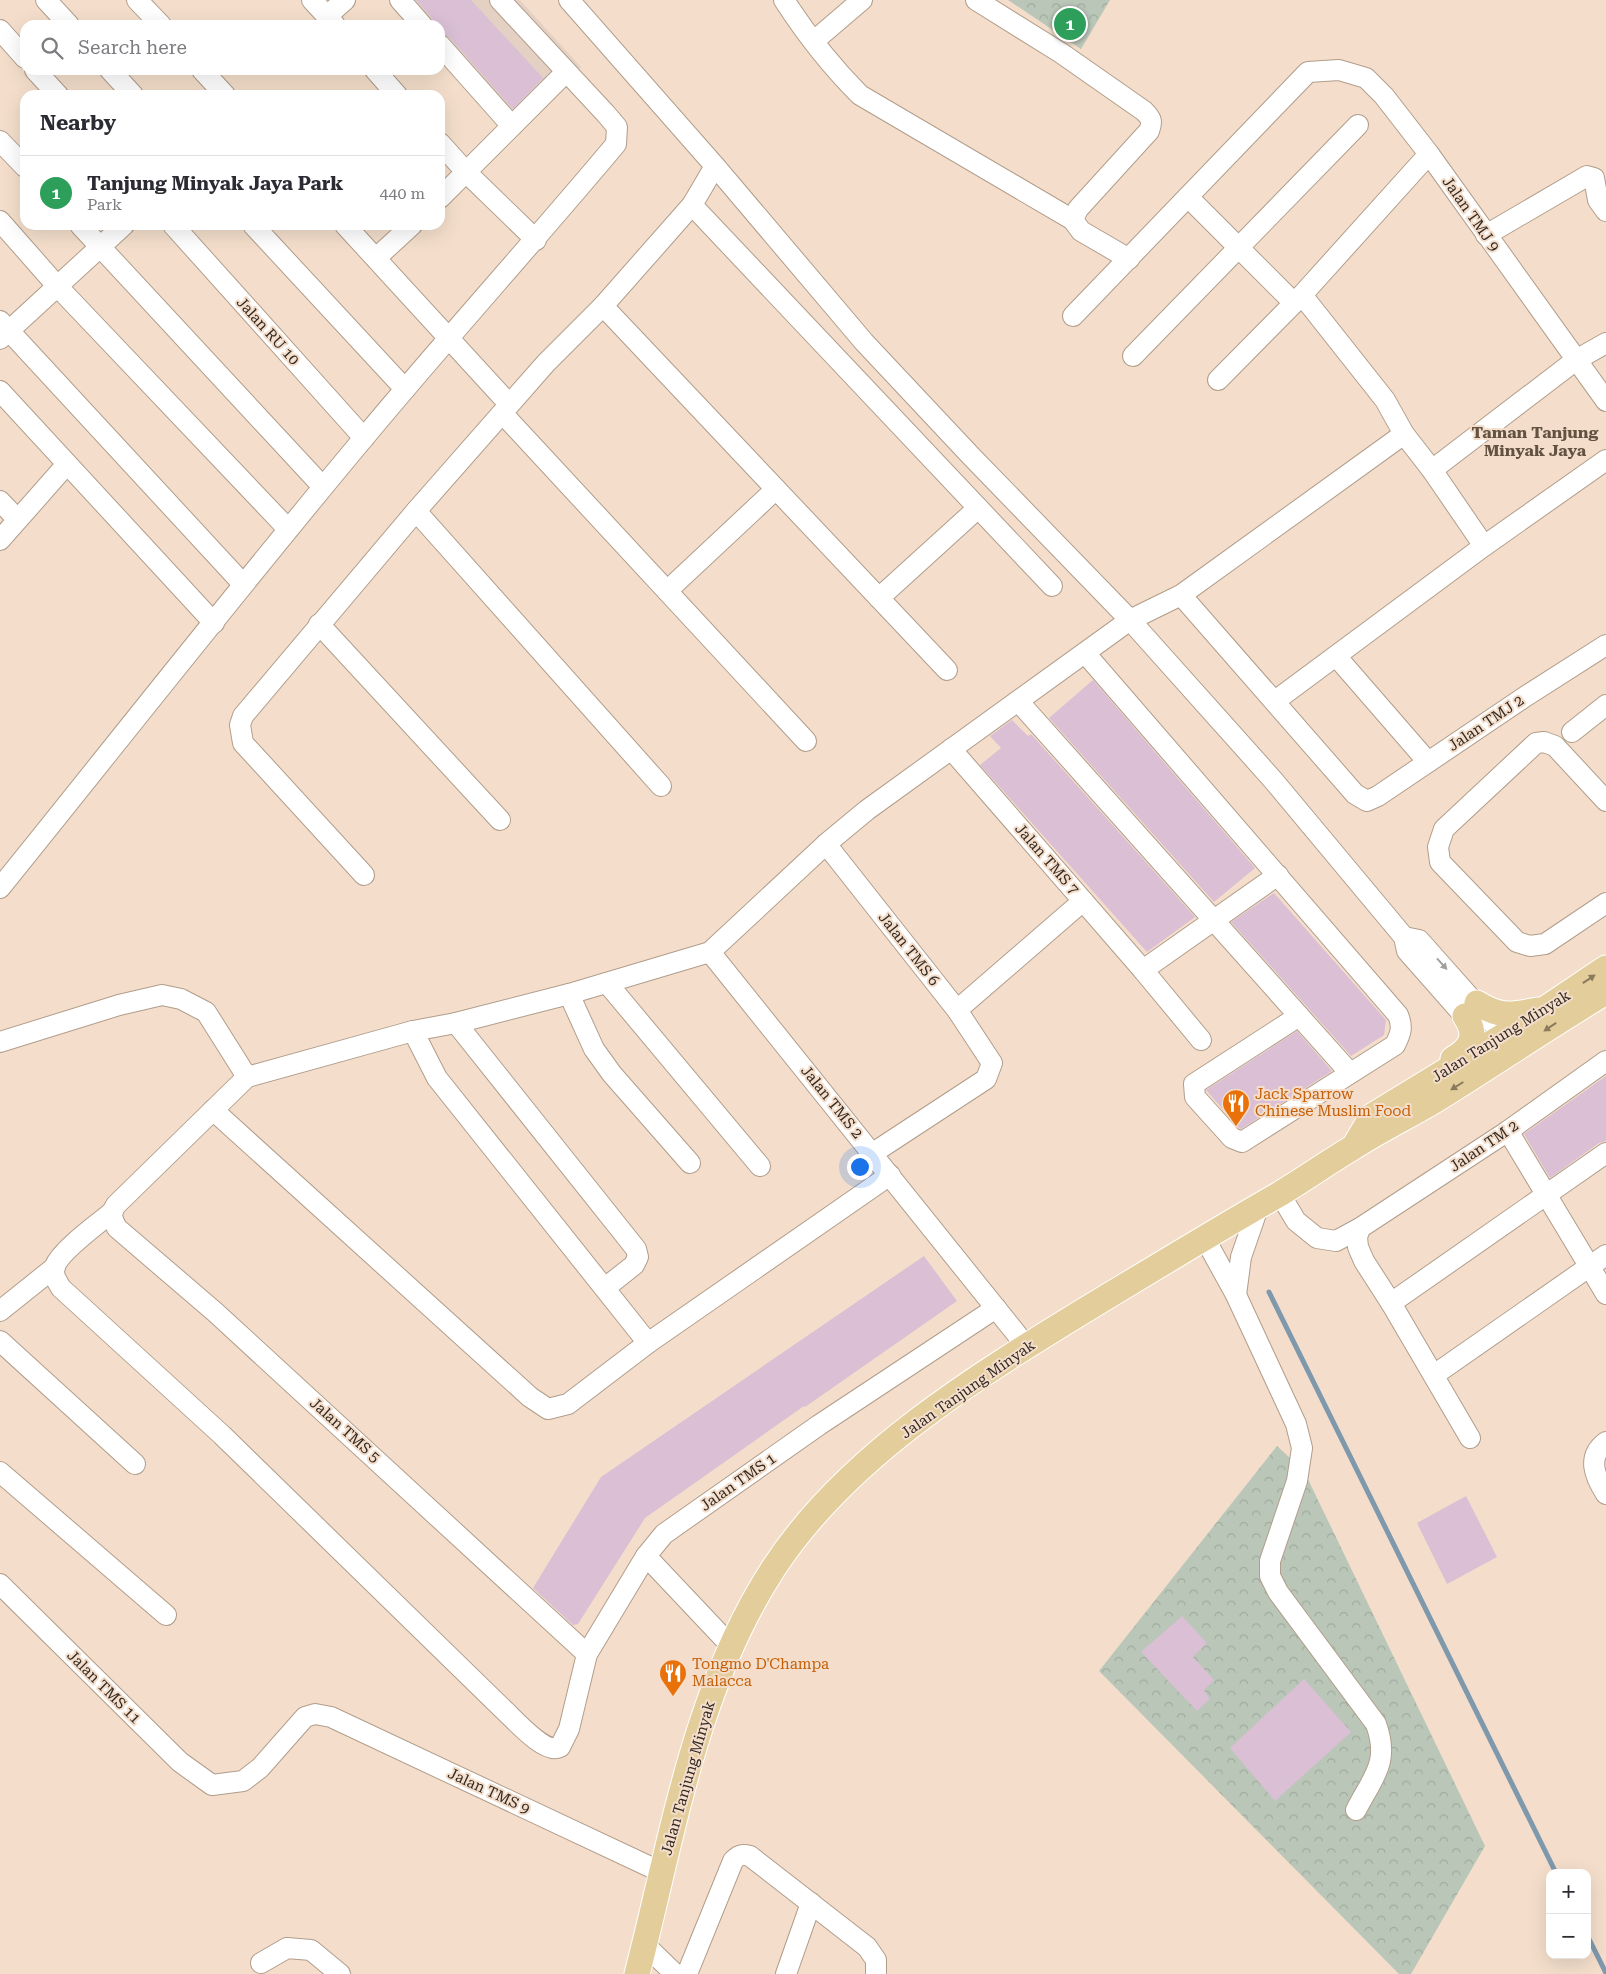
<!DOCTYPE html>
<meta charset="utf-8">
<style>
:root{--surface:#fff;--page:#f7f7f7;--text:#2b2b33;--muted:#7c7c81;--line:#e1e1e2;--accent:#2f7977}
body{margin:0;font-family:"Roboto Serif",serif;background:var(--page);color:var(--text)}
.controls{position:absolute;right:15px;bottom:15px;display:grid;overflow:hidden;border-radius:10px;box-shadow:0 5px 20px #0002}
.controls button{width:45px;height:45px;display:grid;place-items:center;padding:0;border:0;border-bottom:1px solid var(--line);background:var(--surface);color:var(--text);font:25px sans-serif}
.you{position:absolute;left:859px;top:1166px;width:18px;height:18px;margin:-12px;border:4px solid #fff;border-radius:50%;background:#1a73e8;box-shadow:0 0 0 8px #1a73e833}
.badge{display:grid;place-items:center;width:32px;height:32px;border-radius:50%;background:var(--accent);color:#fff;font-size:16px;font-weight:700}
.pin{position:absolute;translate:-50% -50%;border:2px solid #fff;box-shadow:0 1px 5px #0006}
.list{margin:0;padding:0;list-style:none}
h2{display:flex;justify-content:space-between;align-items:center;height:65px;margin:0;padding:0 20px;font-size:21px}
h2 small{font-size:16px;font-weight:400;color:var(--muted)}
.list li{display:grid;grid-template-columns:32px 1fr auto;gap:15px;align-items:center;box-sizing:border-box;height:75px;padding:0 20px;border-top:1px solid var(--line)}
.list b{display:block;font-size:19px;white-space:nowrap}
.list p{margin:0;font-size:16px;white-space:nowrap;color:var(--muted)}
.list em{font-size:16px;font-style:normal;color:var(--muted)}
.icon{flex:none;width:28px;height:28px;fill:none;stroke:currentColor;stroke-width:2;stroke-linecap:round;stroke-linejoin:round}
.map{position:relative;flex:none;width:1606px;height:1974px;overflow:hidden}
.search{position:absolute;background:var(--surface);box-shadow:0 5px 20px #0002;left:20px;top:20px;width:425px;height:55px;display:flex;align-items:center;gap:12px;box-sizing:border-box;padding:0 18px;border-radius:15px;color:var(--muted);font-size:19px}
.panel{position:absolute;background:var(--surface);box-shadow:0 5px 20px #0002;left:20px;top:90px;width:425px;height:140px;border-radius:15px}
.map>svg:first-child{display:block}
</style>
<div class="map">
<svg width="1606" height="1974" viewBox="0 0 1606 1974">
<defs>
<pattern id="park-crowns" width="20" height="18" patternUnits="userSpaceOnUse" patternTransform="scale(1.25)"><rect width="20" height="18" fill="#bac7b8"/><path d="M2 6a3 3 0 1 1 6 0M12 15a3 3 0 1 1 6 0" fill="none" stroke="#a0ab9e"/></pattern>
</defs>
<rect width="100%" height="100%" fill="#f4decb"/>
<path fill="#e5d1c4" d="M411 0H520L581 67 521 121 440 32V25H434Z"/>
<g fill="url(#park-crowns)">
<path d="M1008 0H1110L1081 49Z"/>
<path d="M1277 1446 1304 1471 1485 1846 1411 1974H1399L1099 1671Z"/>
</g>
<g fill="none" stroke-linecap="round" stroke-linejoin="round">
<g stroke="#7e98ac" stroke-width="5">
<path d="M1269 1292 1556 1873"/>
<path d="M1587 1935 1606 1973"/>
</g>
</g>
<g fill="#dabfd5">
<path d="M416 0H471L543 78 513 109 449 37 440 33V25H434L431 17Z"/>
<path d="M1093 680 1255 868 1214 902 1049 718Z"/>
<path d="M1012 720 1028 736 1031 734 1195 917 1147 952 980 765 1001 748 990 736Z"/>
<path d="M1274 893 1386 1020 1384 1035 1351 1056 1231 922Z"/>
<path d="M1297 1031 1332 1071 1241 1129 1239 1128 1206 1090Z"/>
<path d="M1606 1076V1141L1599 1143 1550 1178 1524 1134Z"/>
<path d="M924 1256 957 1301 805 1407 804 1406 645 1518 578 1624 573 1625 533 1588 601 1477Z"/>
<path d="M1466 1496 1497 1557 1447 1584 1417 1523Z"/>
<path d="M1182 1616 1207 1643 1193 1657 1214 1680 1204 1690 1210 1699 1197 1711 1141 1652Z"/>
<path d="M1304 1679 1351 1732 1275 1801 1230 1748Z"/>
</g>
<g fill="none" stroke-linecap="round" stroke-linejoin="round">
<g stroke="#b19d8b" stroke-width="22">
<g id="minor">
<path d="M46 0 69 25"/>
<path d="M137 0 161 25"/>
<path d="M312 0 335 25"/>
<path d="M400 0 422 25"/>
<path d="M569 0 715 166 864 342 971 456 1130 620 1273 780 1404 937 1407 951 1475 1028"/>
<path d="M784 0C806 34 831 66 860 95L1073 220"/>
<path d="M976 0 1061 53 1144 111C1151 118 1153 121 1149 131L1078 209 1073 220 1081 231 1129 259"/>
<path d="M327 16 345 0"/>
<path d="M0 30 25 58"/>
<path d="M814 41 862 0"/>
<path d="M440 45 512 126"/>
<path d="M35 70 58 95"/>
<path d="M110 70 133 95"/>
<path d="M202 70 225 95"/>
<path d="M375 70 397 95"/>
<path d="M0 141 25 167"/>
<path d="M440 143 467 173 536 240"/>
<path d="M1188 197 1294 303"/>
<path d="M440 198 566 72"/>
<path d="M692 205 1052 586"/>
<path d="M0 221 58 287 288 529"/>
<path d="M80 225 323 487"/>
<path d="M173 225 364 438"/>
<path d="M253 225 405 389"/>
<path d="M345 225 509 404"/>
<path d="M1486 235 1587 176 1594 178 1598 200 1606 211"/>
<path d="M376 258 412 225"/>
<path d="M1302 295 1385 400 1404 434 1432 470 1484 546"/>
<path d="M603 306 947 670"/>
<path d="M1073 316 1308 72 1339 70 1366 78 1384 96 1429 154 1606 401"/>
<path d="M0 321 243 584"/>
<path d="M0 339 124 225"/>
<path d="M1133 356 1358 125"/>
<path d="M1218 380 1302 295 1429 154"/>
<path d="M0 391 214 623"/>
<path d="M503 414 806 741"/>
<path d="M1432 470 1576 360 1606 343"/>
<path d="M0 501 17 519"/>
<path d="M416 511 661 786"/>
<path d="M0 540 67 464"/>
<path d="M667 591 776 489"/>
<path d="M1181 595 1355 794 1367 801 1378 796 1526 696 1606 645"/>
<path d="M879 598 978 508"/>
<path d="M319 624 500 820"/>
<path d="M1085 653 1398 1015C1403 1027 1401 1033 1395 1045L1242 1142 1232 1138 1195 1097 1194 1084 1299 1016"/>
<path d="M1336 656 1428 762"/>
<path d="M1018 701 1350 1073"/>
<path d="M1275 701 1484 546 1606 460"/>
<path d="M1572 732 1606 705"/>
<path d="M951 749 1143 970 1201 1040"/>
<path d="M1606 801 1555 746 1544 742 1536 743 1444 829 1438 847 1440 862 1517 942 1530 946 1545 944 1606 903"/>
<path d="M826 844 957 1010 992 1063 986 1079 873 1153"/>
<path d="M364 875 243 743 240 725 243 716 416 511 546 363 603 306 692 205 715 166"/>
<path d="M0 888C121 738 240 586 363 439 446 339 533 243 616 144L617 127 606 114 500 0"/>
<path d="M1404 937 1419 940 1514 1047"/>
<path d="M710 952 1027 1347"/>
<path d="M1143 970 1278 875"/>
<path d="M607 983 760 1166"/>
<path d="M569 994 594 1049 612 1074 690 1163"/>
<path d="M957 1010 1083 901"/>
<path d="M456 1023 636 1249 638 1257 634 1265 605 1288"/>
<path d="M413 1031 437 1078 648 1343"/>
<path d="M0 1042 119 1005 162 995 181 999 206 1012 247 1077"/>
<path d="M213 1110 530 1397 548 1409 568 1404 648 1343 890 1175"/>
<path d="M1508 1131 1606 1294"/>
<path d="M1280 1194 1296 1221 1317 1238 1336 1241 1360 1228 1508 1131 1606 1061"/>
<path d="M112 1212C98 1224 61 1250 55 1266 52 1275 57 1281 61 1288L222 1435 503 1709C514 1719 545 1755 560 1747L569 1729 587 1654 646 1556 664 1534 819 1425 996 1308"/>
<path d="M1360 1228 1357 1237 1358 1247 1364 1261 1391 1303 1470 1438"/>
<path d="M1204 1237 1236 1295 1296 1424 1302 1448 1297 1481 1270 1561V1576L1278 1592 1376 1724C1390 1763 1373 1777 1356 1810"/>
<path d="M1236 1295 1241 1257 1259 1205"/>
<path d="M1391 1303 1606 1153"/>
<path d="M0 1311 55 1267"/>
<path d="M0 1341 135 1464"/>
<path d="M1434 1375 1606 1255"/>
<path d="M1606 1442C1586 1457 1595 1477 1606 1494"/>
<path d="M0 1472 166 1615"/>
<path d="M646 1556 731 1646"/>
<path d="M0 1584 180 1762 212 1785 243 1781 260 1768 305 1717 315 1714 331 1717 661 1872"/>
<path d="M587 1654 215 1312 117 1228C112 1219 110 1214 116 1205L247 1077 413 1031 456 1023 569 994 710 952 826 844 867 810 1130 620 1181 595 1404 434"/>
<path d="M645 1945 675 1974"/>
<path d="M261 1963 287 1948 311 1950 340 1974"/>
<path d="M687 1974 733 1861C738 1855 742 1854 750 1856L867 1947 876 1960V1974"/>
<path d="M786 1974 811 1903"/>
</g>
</g>
<g stroke="#fff" stroke-width="27">
<g id="major">
<path d="M1477 1003C1501 1018 1512 1015 1538 1010"/>
<path d="M1453 1059C1472 1048 1478 1035 1465 1016"/>
<path d="M1355 1145 1372 1116 1521 1025 1606 968"/>
<path d="M637 1974C673 1836 694 1691 773 1569 846 1456 977 1376 1090 1307 1153 1269 1215 1231 1278 1195 1303 1180 1327 1163 1352 1148 1378 1131 1407 1117 1434 1101 1492 1065 1548 1027 1606 992"/>
</g>
</g>
<use href="#minor" stroke="#fff" stroke-width="20"/>
<use href="#major" stroke="#e3cd9b" stroke-width="25"/>
</g>
<defs><path id="oneway-solid" d="M-6-.8H1V-3.2L6.5 0L1 3.2V.8H-6Z" transform="scale(1.25)"/></defs>
<use fill="#a29f9c" href="#oneway-solid" transform="translate(1442 964) rotate(48)"/>
<g fill="#8a7b5e">
<use href="#oneway-solid" transform="translate(1589 979) rotate(-34)"/>
<use href="#oneway-solid" transform="translate(1550 1027) rotate(146)"/>
<use href="#oneway-solid" transform="translate(1457 1086) rotate(148)"/>
</g>
<defs>
<g id="restaurant-pin" transform="scale(1.4375)"><path d="M0 17L-7.5 6A9.5 9.5 0 1 1 7.5 6Z" fill="#e8710a" stroke="#f4decb"/><path d="M-5-6h1v4h1v-4h1v4h1v-4h1v5L-1.5 .5V6h-2V.5L-5-1ZM5-6V6H3V1.5H1.5Q1.5-4 5-6Z" fill="#fff"/></g>
</defs>
<g fill-rule="evenodd">
<use href="#restaurant-pin" x="1236" y="1103"/>
<use href="#restaurant-pin" x="673" y="1673"/>
</g>
<g text-anchor="middle" dominant-baseline="central" stroke-width="4" stroke-linejoin="round" paint-order="stroke">
<g font-size="15" fill="#312922" stroke="#f4decb">
<text transform="translate(1471 214) rotate(55)">Jalan TMJ 9</text>
<text transform="translate(268 331) rotate(48)">Jalan RU 10</text>
<text transform="translate(1486 723) rotate(-34)">Jalan TMJ 2</text>
<text transform="translate(1047 859) rotate(49)">Jalan TMS 7</text>
<text transform="translate(909 949) rotate(52)">Jalan TMS 6</text>
<text transform="translate(1501 1036) rotate(-32)">Jalan Tanjung Minyak</text>
<text transform="translate(832 1102) rotate(51)">Jalan TMS 2</text>
<text transform="translate(1484 1146) rotate(-34)">Jalan TM 2</text>
<text transform="translate(968 1389) rotate(-35)">Jalan Tanjung Minyak</text>
<text transform="translate(345 1430) rotate(42)">Jalan TMS 5</text>
<text transform="translate(738 1482) rotate(-35)">Jalan TMS 1</text>
<text transform="translate(104 1687) rotate(45)">Jalan TMS 11</text>
<text transform="translate(688 1778) rotate(-74)">Jalan Tanjung Minyak</text>
<text transform="translate(489 1791) rotate(25)">Jalan TMS 9</text>
</g>
<g font-size="15" fill="#c56008" stroke="#f4decb" text-anchor="start">
<text x="1255" y="1094">Jack Sparrow<tspan x="1255" dy="17">Chinese Muslim Food</tspan></text>
<text x="692" y="1664">Tongmo D'Champa<tspan x="692" dy="17">Malacca</tspan></text>
</g>
<g font-size="16" font-weight="bold" fill="#635141" stroke="#f4decb">
<text x="1535" y="432">Taman Tanjung<tspan x="1535" dy="18">Minyak Jaya</tspan></text>
</g>
</g>
</svg>
<div class="controls">
<button>+</button>
<button>−</button>
</div>
<div class="you"></div>
<div class="pin badge" style="left:1070px;top:24px;background:#2e9e5b">1</div>
<div class="search"><svg class="icon" aria-label="search" viewBox="0 0 24 24"><circle cx="10" cy="10" r="6"/><path d="M15 15l6 6"/></svg>Search here</div>
<section class="panel">
<h2>Nearby<small></small></h2>
<ul class="list">
<li><span class="badge" style="background:#2e9e5b">1</span><div><b>Tanjung Minyak Jaya Park</b><p>Park</p></div><em>440 m</em></li>
</ul>
</section>
</div>
